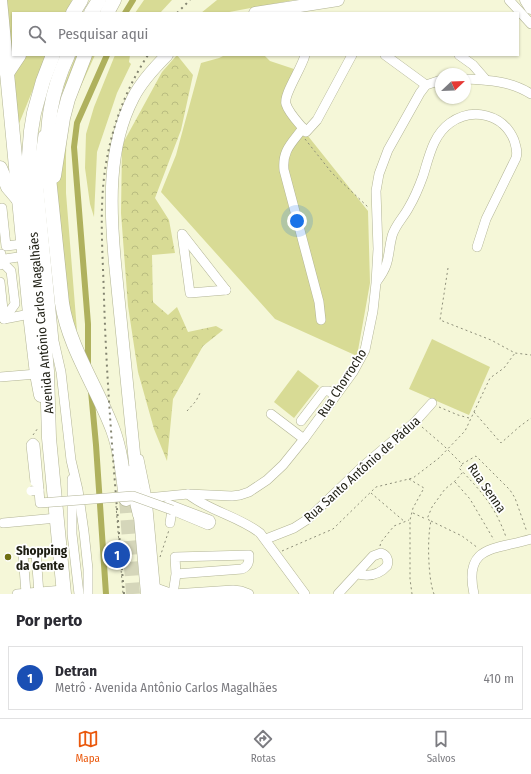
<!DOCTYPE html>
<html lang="pt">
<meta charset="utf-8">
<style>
:root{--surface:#fff;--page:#f7f7f7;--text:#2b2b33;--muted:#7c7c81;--line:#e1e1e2;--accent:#ea580c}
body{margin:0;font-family:"Fira Sans Condensed",sans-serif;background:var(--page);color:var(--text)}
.compass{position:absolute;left:435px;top:68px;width:36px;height:36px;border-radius:50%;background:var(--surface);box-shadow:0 1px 3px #0004;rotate:67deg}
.you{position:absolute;left:297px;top:221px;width:14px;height:14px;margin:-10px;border:3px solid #fff;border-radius:50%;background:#1a73e8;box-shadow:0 0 0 6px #1a73e833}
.badge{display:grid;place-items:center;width:26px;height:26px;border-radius:50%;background:var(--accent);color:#fff;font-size:13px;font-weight:700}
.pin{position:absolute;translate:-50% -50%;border:2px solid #fff;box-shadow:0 1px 4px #0006}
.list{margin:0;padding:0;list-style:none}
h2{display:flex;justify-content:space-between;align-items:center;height:52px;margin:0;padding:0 16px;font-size:17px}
h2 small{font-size:13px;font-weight:400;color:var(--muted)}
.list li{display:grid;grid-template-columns:26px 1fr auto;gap:12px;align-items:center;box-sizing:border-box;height:64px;margin:0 8px 8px;padding:0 8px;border:1px solid var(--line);border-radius:0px}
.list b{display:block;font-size:15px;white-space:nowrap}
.list p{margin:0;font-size:13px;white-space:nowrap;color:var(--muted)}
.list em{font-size:13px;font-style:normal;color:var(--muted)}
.icon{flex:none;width:22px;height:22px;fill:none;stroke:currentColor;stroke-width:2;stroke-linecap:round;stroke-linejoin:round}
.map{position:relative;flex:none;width:531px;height:594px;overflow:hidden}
.search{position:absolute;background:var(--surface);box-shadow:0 1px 3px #0004;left:12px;right:12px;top:12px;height:44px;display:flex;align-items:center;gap:10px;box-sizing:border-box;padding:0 14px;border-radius:0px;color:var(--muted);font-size:15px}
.sheet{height:124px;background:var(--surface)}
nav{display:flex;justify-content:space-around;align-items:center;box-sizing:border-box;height:56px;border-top:1px solid var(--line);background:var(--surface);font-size:11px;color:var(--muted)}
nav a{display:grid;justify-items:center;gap:2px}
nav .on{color:var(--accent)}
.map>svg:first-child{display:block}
</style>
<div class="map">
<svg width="531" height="594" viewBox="0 0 531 594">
<defs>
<pattern id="forest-crowns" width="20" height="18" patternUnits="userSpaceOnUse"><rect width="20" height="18" fill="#d8db95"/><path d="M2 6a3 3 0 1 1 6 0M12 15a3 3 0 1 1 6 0" fill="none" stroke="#b9bc80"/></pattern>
</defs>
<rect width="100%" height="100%" fill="#f5f7d8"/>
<g fill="#d8db95">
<path d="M6 0H72L66 13H13V55H47L16 131Z"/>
<path d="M144 0H172L160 13H135Z"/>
<path d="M217 0H294L224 13H201Z"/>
<path d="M76 55H95L72 106 67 120 66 156V193L77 331 69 313 55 176 56 119 65 83Z"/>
<path d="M115 55H130L129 62 131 64 117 93 97 152 94 217 90 204 85 168 86 134 94 107Z"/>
<path d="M225 55H264L270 61 294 69 282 96 283 107 304 131 368 211 370 283 357 356 275 319 161 192 176 155 201 63 219 58Z"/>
<path d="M432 339 490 367 469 415 409 389Z"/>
<path d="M298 370 319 386 294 418 274 402Z"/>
</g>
<path fill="url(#forest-crowns)" d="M177 55 193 75 181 130 155 198 169 220 175 253 152 255 153 302 168 315 177 307 188 332 216 326 223 330 203 346 173 399 167 461 154 429 138 372 128 306 121 213 122 145 162 72Z"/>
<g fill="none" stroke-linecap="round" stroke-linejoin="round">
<g stroke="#afb15d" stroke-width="6">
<path d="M125 13 133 0"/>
<path d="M88 366V324L74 147 77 123 107 55"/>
<path d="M91 391 96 445 106 594"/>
</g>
<path stroke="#d5d6ba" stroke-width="14" stroke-dasharray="14 7" stroke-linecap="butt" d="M126 499 133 594"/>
<g stroke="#b2b495" stroke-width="10">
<g id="minor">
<path d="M509 0 531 24"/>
<path d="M305 55C302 68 283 95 286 104 289 114 300 124 306 132L317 120 352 55"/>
<path d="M385 55 426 85"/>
<path d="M459 55 473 65 486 80"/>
<path d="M465 79C488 80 511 81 531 94"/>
<path d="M303 128C292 143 282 150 284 170L319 302 321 320"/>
<path d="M43 135 38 168 39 189 54 341 61 372 71 460 78 490 84 532 88 569V594"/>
<path d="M2 208 6 246 23 244"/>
<path d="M182 234 190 293 226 290"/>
<path d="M183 235 226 290"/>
<path d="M0 254H1L2 262 11 271 15 304 4 319"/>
<path d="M0 265 5 259 25 256"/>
<path d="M377 281C391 262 387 256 392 236 395 225 404 217 409 207 415 197 419 187 423 176 429 157 433 135 450 123 473 107 503 114 514 140 516 147 518 151 516 158L486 219 477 247"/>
<path d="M0 282 4 319 30 314"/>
<path d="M0 377 37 374"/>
<path d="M271 414 304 439"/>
<path d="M301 421 324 391H329L335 396"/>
<path d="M139 459 147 498 156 594"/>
<path d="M72 479V534L79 594"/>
<path d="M188 494C209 511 238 516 260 533L305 594"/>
<path d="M147 498 188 494 232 496 240 495 249 492 267 480 283 465 304 439 353 372 365 350 373 311 376 283 378 249 376 191 379 174 388 150 420 93 426 85 441 80"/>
<path d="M168 504 210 520 211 522 210 524 208 525 172 510 170 523"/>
<path d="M3 523 57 518"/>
<path d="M266 539 294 528 308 519 362 467 415 422 432 403"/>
<path d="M156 588 173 594 233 590 241 591 249 594"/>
<path d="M26 593 23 554 36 553 39 594"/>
<path d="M17 594 63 590"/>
<path d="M173 594 176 574 175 557 249 555C249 561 249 566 242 569L176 574"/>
<path d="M338 594 373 556 381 553C387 555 389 560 387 566 379 575 369 577 357 574"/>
<path d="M474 594C463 544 496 550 531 539"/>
</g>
</g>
<g stroke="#b2b495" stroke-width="13">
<g id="major">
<path d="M526 0 531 8"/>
<path d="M255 13 338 0"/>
<path d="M137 483 115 263C110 209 107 148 133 98 141 82 154 68 167 55"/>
<path d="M139 506 147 594"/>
</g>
</g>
<g stroke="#b2b495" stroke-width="15">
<g id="highway">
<path d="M0 0 30 314 37 374 41 395"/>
<path d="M73 13 81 0"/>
<path d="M91 13 99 0"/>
<path d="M107 13 114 0"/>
<path d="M53 55 43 81 34 113 31 131 28 168 47 371 49 438 64 594"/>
<path d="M68 55C50 94 46 126 48 168L62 303C69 348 97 387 113 430 121 452 123 475 126 499"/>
<path d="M7 73 19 55"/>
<path d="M0 168 8 187 19 200"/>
<path d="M54 176 63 118 68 99 85 55"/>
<path d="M130 473 140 515"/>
</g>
</g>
<g stroke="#8d8e79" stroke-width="1" stroke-dasharray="2 3" stroke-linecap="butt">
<path d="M305 139 332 173 368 207"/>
<path d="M448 268 440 320 491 340 515 353 531 355"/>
<path d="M439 407 458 415 469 418"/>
<path d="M187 411 196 401 200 393"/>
<path d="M474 412 501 443 519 427 531 418"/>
<path d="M422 427 443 445 462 464"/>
<path d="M33 435 38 428"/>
<path d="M462 464 476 456 510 490 515 498 527 532"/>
<path d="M462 465 459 468C481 491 495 506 506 537"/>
<path d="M409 479 424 488 413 508 410 520V579L412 594"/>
<path d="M455 482 470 499 494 540"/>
<path d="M371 493 405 522"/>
<path d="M116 506 123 594"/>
<path d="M413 513 426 519"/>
<path d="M431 521 462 536 478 548"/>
<path d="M380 546 381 542 394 526 409 520"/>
<path d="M282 551 333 529 376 487 413 478 439 458 465 431 490 378 504 368 515 353"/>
<path d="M160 557 169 530"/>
<path d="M434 594C428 579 427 537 431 521L427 519 432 507 445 489 454 482 463 472"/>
</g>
<use href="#minor" stroke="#fff" stroke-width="9"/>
<use href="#major" stroke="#fff" stroke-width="12"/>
<use href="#highway" stroke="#fff" stroke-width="14"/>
<g stroke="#838470" stroke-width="2" stroke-dasharray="2 4" stroke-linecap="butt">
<path d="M177 13 190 0"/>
<path d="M124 594C116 495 107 397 104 298 103 256 99 212 105 170 111 129 125 90 148 55"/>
</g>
<g stroke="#b2b495" stroke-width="10" stroke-linecap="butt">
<g id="minor-bridge">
<path d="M35 482 31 445 33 443 35 445 39 490"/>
<path d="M31 491 39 490 40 503 133 496 172 510"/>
</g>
</g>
<use href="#minor-bridge" stroke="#fff" stroke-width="9"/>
</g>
<circle fill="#6f7013" stroke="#fff" stroke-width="1.5" cx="8" cy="557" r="4"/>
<g text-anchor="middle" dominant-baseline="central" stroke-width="3.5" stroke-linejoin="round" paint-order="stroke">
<g font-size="13" fill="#1e1e13" stroke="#fff">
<text transform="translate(41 323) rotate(-95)">Avenida Antônio Carlos Magalhães</text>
<text transform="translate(342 383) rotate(-57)">Rua Chorrocho</text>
<text transform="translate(362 469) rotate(-42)">Rua Santo Antônio de Pádua</text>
<text transform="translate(487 488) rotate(55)">Rua Senna</text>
</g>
<g font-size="13" font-weight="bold" fill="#1e1e13" stroke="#fff" text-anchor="start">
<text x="16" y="550">Shopping<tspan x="16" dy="15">da Gente</tspan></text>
</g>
</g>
</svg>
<svg class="compass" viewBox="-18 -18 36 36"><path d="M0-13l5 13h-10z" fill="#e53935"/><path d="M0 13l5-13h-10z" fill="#7c7c81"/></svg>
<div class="you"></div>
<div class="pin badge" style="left:117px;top:555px;background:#1a4fb4">1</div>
<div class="search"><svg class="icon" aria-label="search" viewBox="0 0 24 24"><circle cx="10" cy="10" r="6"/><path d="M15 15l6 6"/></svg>Pesquisar aqui</div>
</div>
<section class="sheet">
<h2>Por perto<small></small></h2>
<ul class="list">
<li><span class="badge" style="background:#1a4fb4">1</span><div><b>Detran</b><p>Metrô · Avenida Antônio Carlos Magalhães</p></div><em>410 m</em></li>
</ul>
</section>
<nav>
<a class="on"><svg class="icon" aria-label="map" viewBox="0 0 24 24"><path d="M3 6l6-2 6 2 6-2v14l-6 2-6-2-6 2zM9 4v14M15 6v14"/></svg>Mapa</a>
<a><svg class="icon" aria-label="directions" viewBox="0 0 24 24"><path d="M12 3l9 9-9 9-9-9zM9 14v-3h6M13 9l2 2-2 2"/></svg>Rotas</a>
<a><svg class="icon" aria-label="saved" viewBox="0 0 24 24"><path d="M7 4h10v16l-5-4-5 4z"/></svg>Salvos</a>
</nav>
